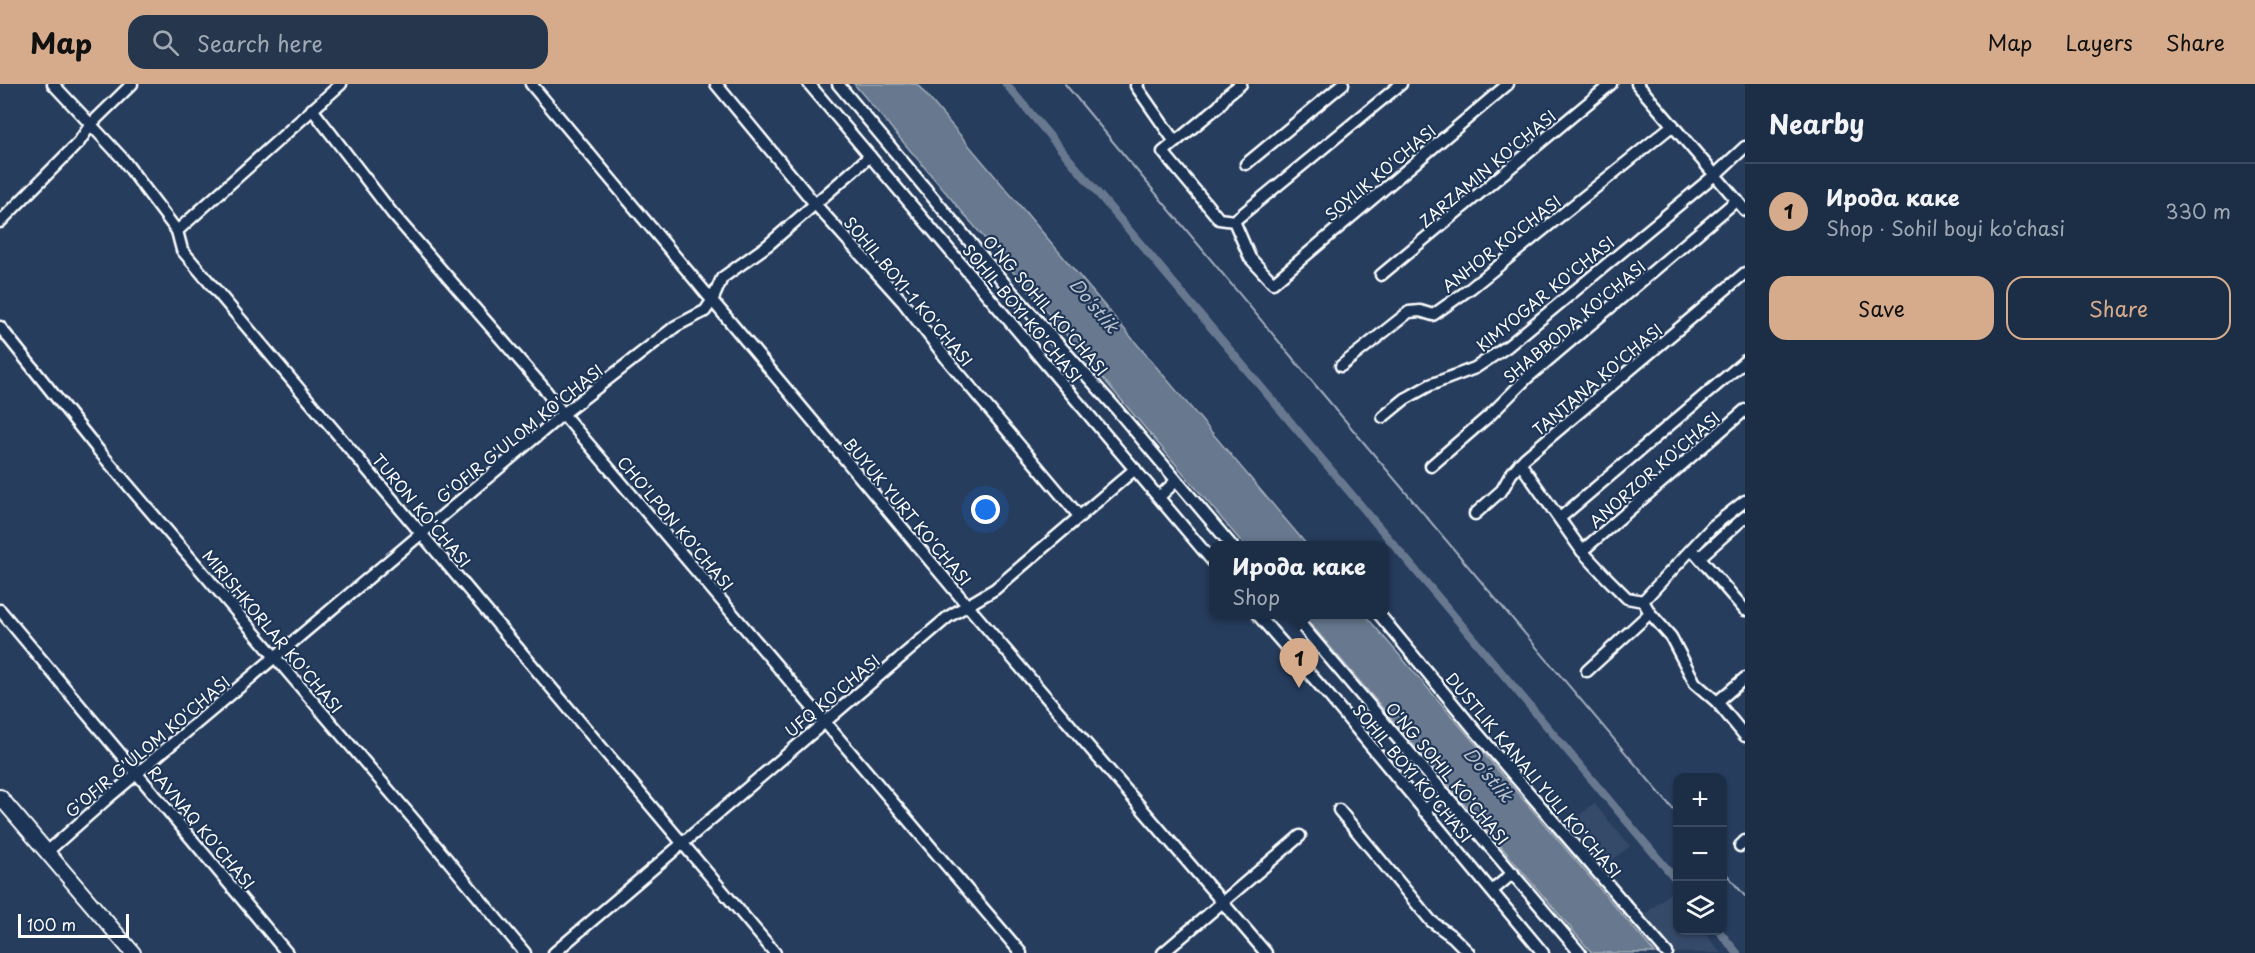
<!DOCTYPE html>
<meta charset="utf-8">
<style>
:root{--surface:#1c2e46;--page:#25364d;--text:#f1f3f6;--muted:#a0a8b3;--line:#3a4a5f;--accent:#d6ab8b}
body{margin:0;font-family:"Playpen Sans",sans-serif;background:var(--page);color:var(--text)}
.controls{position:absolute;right:18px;bottom:18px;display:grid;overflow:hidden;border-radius:12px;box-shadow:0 2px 4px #0004}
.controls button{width:54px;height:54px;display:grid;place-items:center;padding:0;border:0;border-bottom:2px solid var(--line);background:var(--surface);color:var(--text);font:30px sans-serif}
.scale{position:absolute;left:18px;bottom:15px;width:111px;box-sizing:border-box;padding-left:6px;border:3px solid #fff;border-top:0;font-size:16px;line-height:21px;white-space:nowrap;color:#fff;-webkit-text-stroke:4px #1d3557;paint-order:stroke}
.you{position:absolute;left:986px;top:426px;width:21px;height:21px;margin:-15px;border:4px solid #fff;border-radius:50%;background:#1a73e8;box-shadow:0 0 0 9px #1a73e833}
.badge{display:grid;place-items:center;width:39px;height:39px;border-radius:50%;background:var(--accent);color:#111;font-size:20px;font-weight:700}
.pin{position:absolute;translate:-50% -50px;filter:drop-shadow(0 2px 3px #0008)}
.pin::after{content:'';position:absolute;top:32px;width:21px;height:18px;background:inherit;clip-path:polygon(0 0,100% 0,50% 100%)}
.popup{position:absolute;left:1209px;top:457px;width:180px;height:78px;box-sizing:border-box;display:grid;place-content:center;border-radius:12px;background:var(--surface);filter:drop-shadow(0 2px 4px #0005);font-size:20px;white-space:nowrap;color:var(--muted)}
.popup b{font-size:22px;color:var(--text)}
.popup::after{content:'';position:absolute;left:50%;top:100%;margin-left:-12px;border:12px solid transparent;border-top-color:var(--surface)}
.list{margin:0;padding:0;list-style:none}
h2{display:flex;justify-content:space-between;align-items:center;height:78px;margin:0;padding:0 24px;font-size:26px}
h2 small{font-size:20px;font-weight:400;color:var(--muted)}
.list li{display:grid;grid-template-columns:39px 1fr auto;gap:18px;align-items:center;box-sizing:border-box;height:96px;padding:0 24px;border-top:2px solid var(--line)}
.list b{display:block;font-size:22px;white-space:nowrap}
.list p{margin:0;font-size:20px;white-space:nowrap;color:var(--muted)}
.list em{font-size:20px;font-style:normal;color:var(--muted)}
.actions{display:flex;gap:12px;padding:18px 24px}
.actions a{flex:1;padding:14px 0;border:2px solid var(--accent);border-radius:18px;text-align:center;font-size:21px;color:var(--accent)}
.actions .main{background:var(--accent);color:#111}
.icon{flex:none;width:33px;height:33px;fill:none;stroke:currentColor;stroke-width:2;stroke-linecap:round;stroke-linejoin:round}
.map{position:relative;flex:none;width:1745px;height:869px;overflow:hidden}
header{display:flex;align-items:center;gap:36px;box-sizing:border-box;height:84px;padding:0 30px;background:var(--accent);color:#111}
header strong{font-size:28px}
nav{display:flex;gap:33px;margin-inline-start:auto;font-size:21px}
.search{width:420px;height:54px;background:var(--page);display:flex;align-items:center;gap:15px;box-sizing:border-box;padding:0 21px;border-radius:18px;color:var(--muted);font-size:22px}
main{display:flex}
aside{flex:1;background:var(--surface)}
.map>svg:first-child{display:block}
</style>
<header>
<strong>Map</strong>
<div class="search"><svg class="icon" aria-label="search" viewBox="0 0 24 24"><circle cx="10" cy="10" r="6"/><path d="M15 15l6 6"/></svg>Search here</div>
<nav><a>Map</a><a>Layers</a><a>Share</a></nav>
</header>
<main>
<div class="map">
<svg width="1745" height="869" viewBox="0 0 1745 869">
<rect width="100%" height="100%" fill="#263d5e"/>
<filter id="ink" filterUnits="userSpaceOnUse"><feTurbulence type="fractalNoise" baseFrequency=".0167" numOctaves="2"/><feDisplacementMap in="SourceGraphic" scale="12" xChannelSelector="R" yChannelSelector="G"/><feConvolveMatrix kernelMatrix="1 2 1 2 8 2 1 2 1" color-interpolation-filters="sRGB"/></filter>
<g filter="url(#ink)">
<g fill="#344a68">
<path d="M1594 719 1630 762 1601 785 1566 743Z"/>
<path d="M1671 808 1677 815 1678 846 1703 847 1721 869H1675L1643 832Z"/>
</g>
<g fill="#67788e" stroke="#a4aebb" stroke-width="1.5">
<path d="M854 0H917L1307 461H1244Z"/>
<path d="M1303 531H1365L1655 869H1592Z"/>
</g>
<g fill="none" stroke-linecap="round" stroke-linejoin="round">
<g stroke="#a4aebb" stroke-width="2">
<path d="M1065 0 1300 283 1678 731"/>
<path d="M1722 785 1745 812"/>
</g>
<g stroke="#67788e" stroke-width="8">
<path d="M1006 0 1678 798"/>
<path d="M1718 846 1737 869"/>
</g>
<g stroke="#fff" stroke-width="15">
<g id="minor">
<path d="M53 0 122 74 177 147 182 166 775 869"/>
<path d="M531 0 967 521 1266 869"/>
<path d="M716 0 815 120 903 218 946 274 1079 432"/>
<path d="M809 0 1214 479"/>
<path d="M838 0 1011 207 1112 320 1232 462"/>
<path d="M1138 0 1136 2 1175 58"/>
<path d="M1241 0 1228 10 1219 22 1163 68 1219 135 1234 137 1250 174 1273 199 1508 0"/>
<path d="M1637 0 1745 126"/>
<path d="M312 25 392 129 543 303 563 330 1021 869"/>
<path d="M1246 80 1343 0"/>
<path d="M1234 137 1401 0"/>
<path d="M0 138 79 58 91 40 132 0"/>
<path d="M177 147 341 0"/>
<path d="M1381 191 1611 0"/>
<path d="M0 243 99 367 421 744 525 869"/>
<path d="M1341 282 1409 228 1420 227 1433 231 1471 204 1673 41"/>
<path d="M1383 333 1405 315 1430 301 1475 284 1508 262 1716 90 1745 63"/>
<path d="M1520 379 1582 467 1607 494 1627 514 1643 517 1650 529 1671 553 1695 599 1717 618 1745 652"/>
<path d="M1431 382 1491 330 1527 294 1737 116"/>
<path d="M1159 413 1176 397"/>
<path d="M1475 430 1502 406 1511 390 1525 374 1745 189"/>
<path d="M1560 434 1745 277"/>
<path d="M1692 465 1745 526"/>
<path d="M1582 467 1745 326"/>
<path d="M1700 473 1745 433"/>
<path d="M1643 517 1713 442 1745 417"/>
<path d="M0 526 287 869"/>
<path d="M1257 530 1330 613 1543 869"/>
<path d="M1292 530 1580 869"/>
<path d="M1379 530 1474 645 1667 869"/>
<path d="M1587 587 1650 529"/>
<path d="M1717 618 1745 594"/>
<path d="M1339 726 1431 837 1453 853 1469 869"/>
<path d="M1424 727 1445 710"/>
<path d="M1740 762 1745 757"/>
<path d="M47 768 109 713 563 330 676 242 705 227 712 217 722 194 768 161 870 72"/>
<path d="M1492 807 1513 789"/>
<path d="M554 869 948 533 995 505 1135 385"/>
<path d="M1163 869 1300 752"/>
</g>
</g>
<g stroke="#fff" stroke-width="18">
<path id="major" d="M0 713 133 869"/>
</g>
<use href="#minor" stroke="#1d3557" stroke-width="10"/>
<use href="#major" stroke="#1d3557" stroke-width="14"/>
</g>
</g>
<g text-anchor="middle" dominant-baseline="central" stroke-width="4.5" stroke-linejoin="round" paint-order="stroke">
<g font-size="16" fill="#fff" stroke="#1d3557">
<text transform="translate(1487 84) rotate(-40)">ZARZAMIN KO'CHASI</text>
<text transform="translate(1380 88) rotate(-40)">SOYLIK KO'CHASI</text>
<text transform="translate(1501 159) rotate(-38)">ANHOR KO'CHASI</text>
<text transform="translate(909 207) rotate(50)">SOHIL BOYI-1 KO'CHASI</text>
<text transform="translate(1545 209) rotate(-39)">KIMYOGAR KO'CHASI</text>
<text transform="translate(1046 221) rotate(49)">O'NG SOHIL KO'CHASI</text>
<text transform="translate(1023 229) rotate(50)">SOHIL BOYI KO'CHASI</text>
<text transform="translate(1574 237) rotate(-40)">SHABBODA KO'CHASI</text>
<text transform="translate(1597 295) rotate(-40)">TANTANA KO'CHASI</text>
<text transform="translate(519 349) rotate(-39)">G'OFIR G'ULOM KO'CHASI</text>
<text transform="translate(1654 385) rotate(-41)">ANORZOR KO'CHASI</text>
<text transform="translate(422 426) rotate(50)">TURON KO'CHASI</text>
<text transform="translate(908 427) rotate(50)">BUYUK YURT KO'CHASI</text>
<text transform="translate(676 439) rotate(50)">CHO'LPON KO'CHASI</text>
<text transform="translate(273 547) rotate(50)">MIRISHKORLAR KO'CHASI</text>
<text transform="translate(832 611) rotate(-40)">UFQ KO'CHASI</text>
<text transform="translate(147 662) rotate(-40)">G'OFIR G'ULOM KO'CHASI</text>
<text transform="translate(1413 689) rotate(50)">SOHIL BOYI KO'CHASI</text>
<text transform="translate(1448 689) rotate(50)">O'NG SOHIL KO'CHASI</text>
<text transform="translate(1534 691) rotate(50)">DUSTLIK KANALI YULI KO'CHASI</text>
<text transform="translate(202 743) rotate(50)">RAVNAQ KO'CHASI</text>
</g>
<g font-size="18" font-style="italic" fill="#bbc2cc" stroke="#1d3557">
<text transform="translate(1095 221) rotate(50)">Do'stlik</text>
<text transform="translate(1489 690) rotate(50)">Do'stlik</text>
</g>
</g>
</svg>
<div class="controls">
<button>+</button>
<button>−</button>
<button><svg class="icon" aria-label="layers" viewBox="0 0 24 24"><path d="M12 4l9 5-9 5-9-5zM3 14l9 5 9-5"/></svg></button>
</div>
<div class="scale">100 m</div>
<div class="you"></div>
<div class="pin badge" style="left:1299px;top:604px">1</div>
<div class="popup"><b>Ирода каке</b>Shop</div>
</div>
<aside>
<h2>Nearby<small></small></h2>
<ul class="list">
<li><span class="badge">1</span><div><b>Ирода каке</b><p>Shop · Sohil boyi ko'chasi</p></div><em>330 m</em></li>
</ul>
<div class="actions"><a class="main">Save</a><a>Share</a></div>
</aside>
</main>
